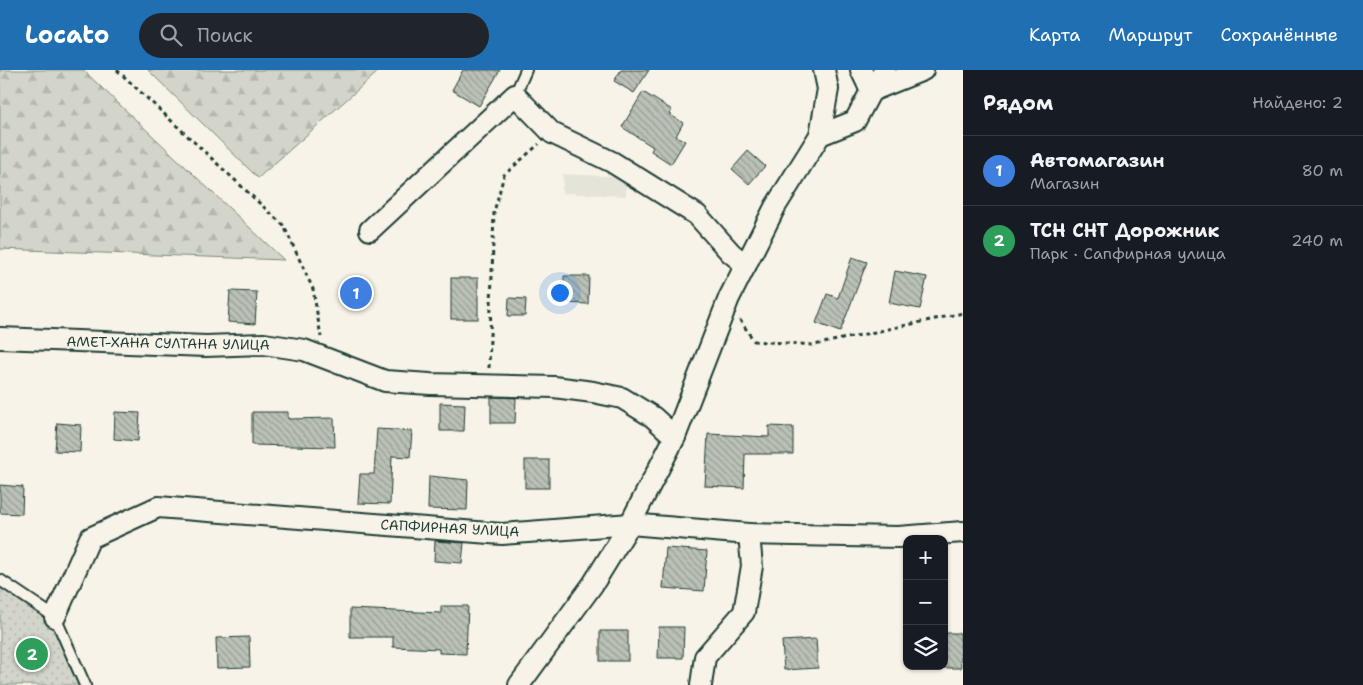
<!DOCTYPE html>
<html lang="ru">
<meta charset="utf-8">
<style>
:root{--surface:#171b24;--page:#20242c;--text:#f1f3f6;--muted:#9ea1a6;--line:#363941;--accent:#1f6fb2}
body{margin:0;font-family:"Shantell Sans",sans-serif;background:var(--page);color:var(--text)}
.controls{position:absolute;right:15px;bottom:15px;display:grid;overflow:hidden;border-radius:10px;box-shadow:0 1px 4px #0004}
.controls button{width:45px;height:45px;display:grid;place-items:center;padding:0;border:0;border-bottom:1px solid var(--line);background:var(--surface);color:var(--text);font:25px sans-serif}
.you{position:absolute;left:559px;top:222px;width:18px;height:18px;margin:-12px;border:4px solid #fff;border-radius:50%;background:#1a73e8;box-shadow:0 0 0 8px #1a73e833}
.badge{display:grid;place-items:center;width:32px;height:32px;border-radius:50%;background:var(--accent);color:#fff;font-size:16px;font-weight:700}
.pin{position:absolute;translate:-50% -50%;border:2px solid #fff;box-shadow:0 1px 5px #0006}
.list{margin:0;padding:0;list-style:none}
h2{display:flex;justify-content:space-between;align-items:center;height:65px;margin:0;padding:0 20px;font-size:21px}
h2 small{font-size:16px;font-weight:400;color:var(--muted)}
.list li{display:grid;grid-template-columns:32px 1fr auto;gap:15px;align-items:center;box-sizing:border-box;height:70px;padding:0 20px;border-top:1px solid var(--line)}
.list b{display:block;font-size:19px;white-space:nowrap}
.list p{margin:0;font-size:16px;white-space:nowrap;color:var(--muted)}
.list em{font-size:16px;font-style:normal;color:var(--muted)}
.icon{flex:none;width:28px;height:28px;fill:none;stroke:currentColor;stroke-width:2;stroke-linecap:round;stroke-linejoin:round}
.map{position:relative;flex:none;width:963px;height:615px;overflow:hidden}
header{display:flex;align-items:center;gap:30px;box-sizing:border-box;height:70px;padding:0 25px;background:var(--accent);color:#fff}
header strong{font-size:24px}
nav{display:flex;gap:28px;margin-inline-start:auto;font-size:18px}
.search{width:350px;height:45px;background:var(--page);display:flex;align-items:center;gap:12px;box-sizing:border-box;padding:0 18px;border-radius:28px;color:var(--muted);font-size:19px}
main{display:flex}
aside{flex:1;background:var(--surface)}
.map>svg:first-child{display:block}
</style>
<header>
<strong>Locato</strong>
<div class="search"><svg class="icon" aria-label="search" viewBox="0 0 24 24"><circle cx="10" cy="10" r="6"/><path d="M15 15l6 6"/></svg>Поиск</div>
<nav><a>Карта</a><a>Маршрут</a><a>Сохранённые</a></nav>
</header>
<main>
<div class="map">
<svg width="963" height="615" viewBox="0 0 963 615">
<defs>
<pattern id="green-dots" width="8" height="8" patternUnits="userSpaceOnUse" patternTransform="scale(1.25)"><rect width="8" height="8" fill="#d3d5ca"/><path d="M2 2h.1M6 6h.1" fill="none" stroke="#b5b8ae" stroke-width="1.8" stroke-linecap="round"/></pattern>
<pattern id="forest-firs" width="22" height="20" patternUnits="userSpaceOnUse" patternTransform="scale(1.25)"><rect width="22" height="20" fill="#d3d5ca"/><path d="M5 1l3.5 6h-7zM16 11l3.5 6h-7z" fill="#b5b8ae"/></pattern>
<pattern id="building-back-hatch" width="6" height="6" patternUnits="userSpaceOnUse" patternTransform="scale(1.25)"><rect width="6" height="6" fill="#bbc1b6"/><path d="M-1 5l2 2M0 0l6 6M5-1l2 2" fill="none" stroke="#979e95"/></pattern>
</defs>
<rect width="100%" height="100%" fill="#f7f3e8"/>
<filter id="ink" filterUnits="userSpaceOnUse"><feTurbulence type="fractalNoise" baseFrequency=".02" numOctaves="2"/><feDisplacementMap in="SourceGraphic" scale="10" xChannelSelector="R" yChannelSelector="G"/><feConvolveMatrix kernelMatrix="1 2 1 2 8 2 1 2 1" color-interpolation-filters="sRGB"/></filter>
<g filter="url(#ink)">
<path fill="#e5e4d9" d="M563 104 627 107 626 126 562 123Z"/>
<path fill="url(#green-dots)" stroke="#79897f" d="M0 517 51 553 78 615H0Z"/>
<g fill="url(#forest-firs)" stroke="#79897f">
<path d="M0 0H83L284 190 0 179Z"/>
<path d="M148 0H380L258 108Z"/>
</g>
<g fill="url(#building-back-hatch)" stroke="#1f3d34">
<path d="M463 0H500L479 36 452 20Z"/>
<path d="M621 0H649L634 23 614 11Z"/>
<path d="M643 22 672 40 669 44 683 53 676 66 685 71 671 94 651 81 653 77 622 57Z"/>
<path d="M748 81 765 96 749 114 732 99Z"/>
<path d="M852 187 867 192 840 262 816 253 827 224 838 228Z"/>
<path d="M895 201 927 207 920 239 889 233Z"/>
<path d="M564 206H589L588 234 564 233Z"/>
<rect x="451" y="208" width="27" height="41"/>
<path d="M230 221 257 222 255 254 228 252Z"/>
<path d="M509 228 526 229 525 246H508Z"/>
<path d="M491 327 516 328 515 353H491Z"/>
<path d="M440 333 465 334 464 361H440Z"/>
<path d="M115 342 140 343 138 371 114 369Z"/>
<path d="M252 342H288V349L334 348 335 377 252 375Z"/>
<path d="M57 353 81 355 80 382 55 381Z"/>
<path d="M769 356 793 357V384H745L744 418 705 416 708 364 769 367Z"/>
<path d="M377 359 412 361 410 387 392 386 390 434 358 433 360 404H374Z"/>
<rect x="525" y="390" width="24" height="28"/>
<path d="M429 406 468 410 467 440 428 439Z"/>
<path d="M0 415 23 417 22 444 0 443Z"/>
<path d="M435 471 464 473 462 493 434 491Z"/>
<path d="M666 478 707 481 704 521 663 518Z"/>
<path d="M441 536H468L466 584 439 583V579L393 577V567H350V539L441 543Z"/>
<path d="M659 557H684L683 588H658Z"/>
<rect x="600" y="561" width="28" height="30"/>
<path d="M944 563H960L961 598H944Z"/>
<path d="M249 567 250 597 217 598 216 568Z"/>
<path d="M816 569 818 598 784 600 782 571Z"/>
</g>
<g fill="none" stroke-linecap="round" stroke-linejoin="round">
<g stroke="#1f3d34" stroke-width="14">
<g id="service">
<path d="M515 25 526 0"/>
<path d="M0 510 55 547 85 615"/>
</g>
</g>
<g stroke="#1f3d34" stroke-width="24">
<g id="minor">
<path d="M861 0 871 21"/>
<path d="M871 21 923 0"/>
<path d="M820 65 828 19 824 0"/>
<path d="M370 160 515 25 552 63 612 92 697 145 731 183 746 195"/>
<path d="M0 268 206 276 264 274 304 280 385 311 430 314 554 317 593 322 622 328 653 347 675 367"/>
<path d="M55 547 90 468 158 437 502 464 630 454 749 464 898 467 963 462"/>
<path d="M519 615 593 514 630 454 675 367 729 228 775 137 820 65 855 51 871 21 885 0"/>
<path d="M701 615 705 587 744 542 752 496 749 464"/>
</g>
</g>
<g stroke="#1f3d34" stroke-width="3" stroke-dasharray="4 4" stroke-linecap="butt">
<path d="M117 0 284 156 313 219 321 267"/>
<path d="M740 250 754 271 814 275 963 243"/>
<path d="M489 298 494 142 504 105 539 74"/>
</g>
<use href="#service" stroke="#f7f3e8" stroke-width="10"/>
<use href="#minor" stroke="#f7f3e8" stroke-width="20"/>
</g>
</g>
<g text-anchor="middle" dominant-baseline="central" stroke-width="4.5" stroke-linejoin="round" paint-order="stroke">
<g font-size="14" fill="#1f3d34" stroke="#f7f3e8">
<text transform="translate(168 273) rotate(1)">АМЕТ-ХАНА СУЛТАНА УЛИЦА</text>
<text transform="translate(450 458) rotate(3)">САПФИРНАЯ УЛИЦА</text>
</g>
</g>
</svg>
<div class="controls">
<button>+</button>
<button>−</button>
<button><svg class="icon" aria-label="layers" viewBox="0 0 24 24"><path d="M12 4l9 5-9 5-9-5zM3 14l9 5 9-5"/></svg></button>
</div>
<div class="you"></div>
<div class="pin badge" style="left:356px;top:223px;background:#3f7fe0">1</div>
<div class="pin badge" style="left:32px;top:584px;background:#2e9e5b">2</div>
</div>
<aside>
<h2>Рядом<small>Найдено: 2</small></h2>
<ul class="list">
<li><span class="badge" style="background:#3f7fe0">1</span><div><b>Автомагазин</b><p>Магазин</p></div><em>80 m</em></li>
<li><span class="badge" style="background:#2e9e5b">2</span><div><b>ТСН СНТ Дорожник</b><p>Парк · Сапфирная улица</p></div><em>240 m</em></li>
</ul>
</aside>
</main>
